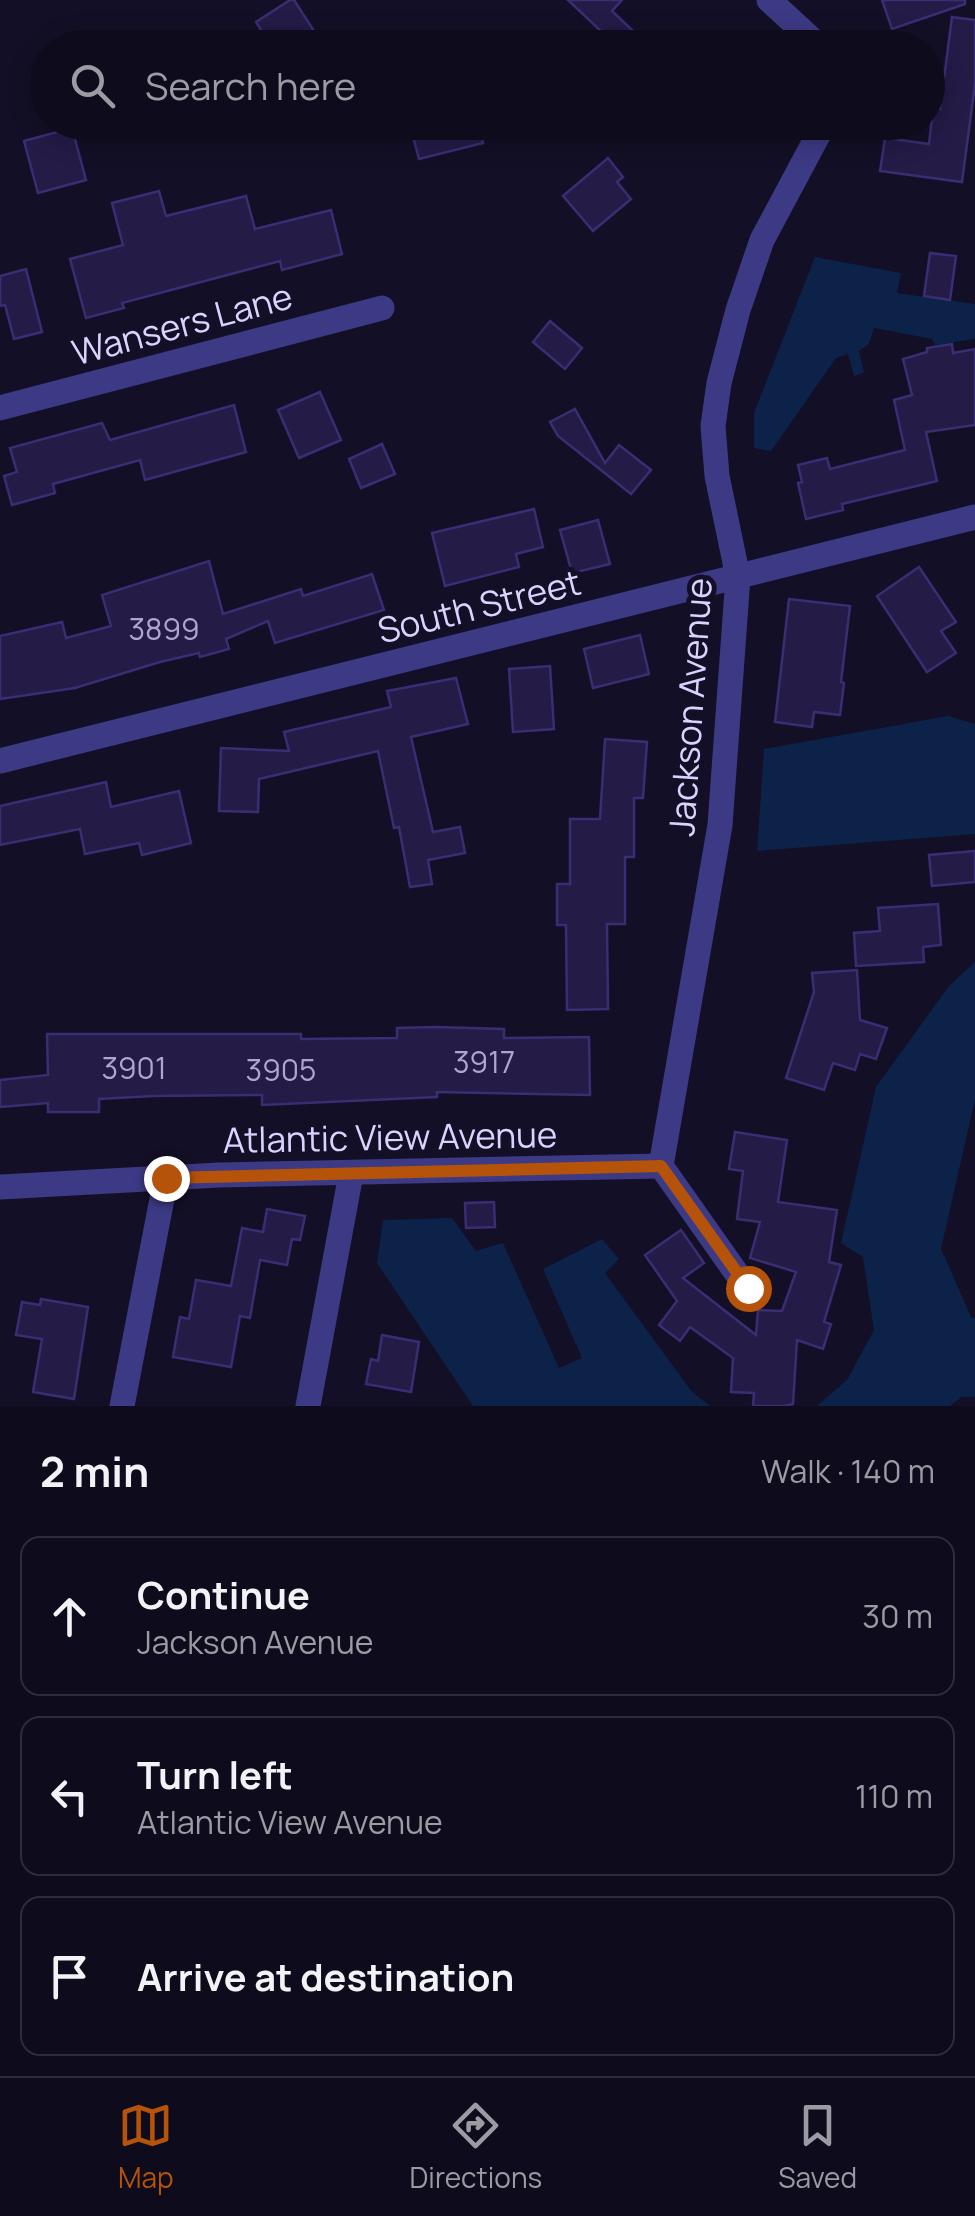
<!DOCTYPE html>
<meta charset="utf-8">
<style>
:root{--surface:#0e0b1c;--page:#1c1929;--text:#f1f3f6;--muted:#9b9ba3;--line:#2e2b3b;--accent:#b45309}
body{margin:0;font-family:Manrope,sans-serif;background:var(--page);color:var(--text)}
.stop{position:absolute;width:30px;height:30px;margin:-22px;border:8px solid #b45309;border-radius:50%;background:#fff}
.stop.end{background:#b45309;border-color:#fff;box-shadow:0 2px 10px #0008}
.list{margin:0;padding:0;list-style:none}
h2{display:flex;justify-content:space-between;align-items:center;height:130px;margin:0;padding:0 40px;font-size:42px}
h2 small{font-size:32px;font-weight:400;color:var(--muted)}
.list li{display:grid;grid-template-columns:65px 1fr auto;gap:30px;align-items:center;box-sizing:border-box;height:160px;margin:0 20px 20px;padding:0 20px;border:2px solid var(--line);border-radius:20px}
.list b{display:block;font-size:38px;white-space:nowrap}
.list p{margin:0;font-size:32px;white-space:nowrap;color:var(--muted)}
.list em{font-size:32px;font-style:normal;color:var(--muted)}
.icon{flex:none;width:55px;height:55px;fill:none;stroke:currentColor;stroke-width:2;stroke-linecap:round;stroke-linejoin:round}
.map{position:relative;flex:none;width:975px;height:1406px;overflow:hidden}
.search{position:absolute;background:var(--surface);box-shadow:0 5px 25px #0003;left:30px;right:30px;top:30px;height:110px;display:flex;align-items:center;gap:25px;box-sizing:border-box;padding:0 35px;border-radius:55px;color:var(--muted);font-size:38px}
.sheet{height:670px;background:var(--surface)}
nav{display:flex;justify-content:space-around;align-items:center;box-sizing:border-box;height:140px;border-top:2px solid var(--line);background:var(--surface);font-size:28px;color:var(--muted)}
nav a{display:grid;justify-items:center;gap:5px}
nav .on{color:var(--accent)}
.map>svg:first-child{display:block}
</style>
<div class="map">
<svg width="975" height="1406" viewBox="0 0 975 1406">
<rect width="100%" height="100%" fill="#130f26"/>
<g fill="#0c2248">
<path d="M815 257 901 273 897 293 975 304V339L935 345 932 339 874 328 869 344 859 351 864 373 854 376 848 354 836 358 771 451 754 448V413Z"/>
<path d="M948 716 975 724V834L757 851 764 749Z"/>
<path d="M975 962V1099L941 1249 971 1317 975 1318V1397H962L950 1406H817L847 1380 874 1330 863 1257 841 1243 876 1087 949 986Z"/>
<path d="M452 1218 476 1251 503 1243 559 1368 582 1358 543 1269 602 1239 619 1259 605 1273 692 1392 710 1406H473L377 1263 383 1220Z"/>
</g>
<g fill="#241b47" stroke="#3b2d73" stroke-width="2.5">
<path d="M290 0H294L325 48H272L256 22Z"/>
<path d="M568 0H622L612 11 651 48H594L605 35Z"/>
<path d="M882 0H965V4L892 29Z"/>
<path d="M952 17 975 20V84L962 182 880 171 885 138 929 144 933 108 940 109Z"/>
<path d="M409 122H478L483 143 419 159Z"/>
<path d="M72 128 86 180 38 193 24 141Z"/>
<path d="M608 158 623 177 617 182 631 199 593 231 563 196Z"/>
<path d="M159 191 166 216 246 196 255 229 331 210 342 254 282 270 280 261 122 303 124 308 86 318 70 259 123 245 112 203Z"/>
<path d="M930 253 956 256 950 300 924 296Z"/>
<path d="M26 269 42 332 14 339 5 305 0 306V276Z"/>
<path d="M550 321 582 348 565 369 533 342Z"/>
<path d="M952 344 953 353 975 349V425L926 432 937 481 842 504 843 510 806 519 798 483 802 482 798 465 827 458 830 469 905 450 894 400 912 395 903 359 927 352V348Z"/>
<path d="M320 392 341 440 299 458 278 410Z"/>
<path d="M234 405 246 452 145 480 140 460 53 484 55 493 12 505 4 476 17 472 10 448 102 423 110 440Z"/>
<path d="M575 409 605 463 619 445 651 470 631 494 558 436 550 422Z"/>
<path d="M382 444 395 474 361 488 349 459Z"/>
<path d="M534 509 543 547 516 554 519 567 445 586 432 533Z"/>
<path d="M598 520 610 564 572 573 560 530Z"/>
<path d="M209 561 223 614 301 589 303 596 372 574 384 610 275 643 268 621 226 639 229 649 200 657 199 653 160 662 75 688 0 699V636L62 622 66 638 111 626 102 595Z"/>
<path d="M919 567 956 622 941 631 956 653 927 672 877 596Z"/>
<path d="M789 599 850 606 841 682 844 683 840 715 814 712 812 727 775 722Z"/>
<path d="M640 635 649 674 593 688 584 649Z"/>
<path d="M550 666 554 729 513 732 509 669Z"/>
<path d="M456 678 468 724 411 737 433 832 460 827 465 853 428 860 432 884 410 887 399 827 394 828 378 751 259 779 258 812 219 811 221 748 289 751 284 732 391 707 387 691Z"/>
<path d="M605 739 647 742 643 798H634V857H625V924H607L608 1009 567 1010 566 925H557V884H570V819H600Z"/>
<path d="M106 782 111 807 179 791 191 843 142 855 139 843 85 854 80 829 0 845V806Z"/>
<path d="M975 851V882L932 886 929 855Z"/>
<path d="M938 904 941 945 923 947 924 962 856 966 854 933 880 931 878 908Z"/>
<path d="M857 970 860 1020 887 1028 876 1059 860 1054 855 1070 833 1063 824 1090 786 1078 814 992 812 973Z"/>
<path d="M436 1027 504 1029V1038L589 1037 590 1095 437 1092V1097L262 1105V1095L154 1096 99 1099V1112H48V1103L0 1107V1080L48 1075 47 1034H301V1039L397 1038V1028Z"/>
<path d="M735 1132 787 1140 778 1202 837 1210 829 1262 841 1265 824 1322 831 1324 823 1349 797 1340 793 1404 784 1406H753L754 1393 731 1392 733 1358 690 1327 680 1341 659 1325 677 1301 645 1255 681 1230 704 1263 683 1278 756 1335 758 1310 782 1311 796 1272 750 1258 760 1222 737 1219 743 1171 729 1169Z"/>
<path d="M494 1202 495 1227 466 1228 465 1203Z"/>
<path d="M267 1209 305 1216 300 1240 292 1239 287 1265 260 1260 250 1318 240 1316 231 1367 173 1357 180 1317 189 1319 196 1280 231 1286 242 1228 263 1232Z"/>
<path d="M41 1299 88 1307 74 1399 33 1392 42 1339 16 1335 22 1302 40 1305Z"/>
<path d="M382 1335 419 1342 411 1392 366 1384 371 1359 378 1361Z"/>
</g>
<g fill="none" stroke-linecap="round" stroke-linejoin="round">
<g stroke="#3d3a85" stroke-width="25">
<path d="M769 0 821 48"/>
<path d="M0 408 382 308"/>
<path d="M0 761 975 517"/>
<path d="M0 1187 219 1175 661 1166"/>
<path d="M747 1288 661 1166 720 825 738 577 717 476 713 426 719 383 738 310 762 240 825 122"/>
<path d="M122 1406 166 1178"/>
<path d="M308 1406 351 1174"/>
</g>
</g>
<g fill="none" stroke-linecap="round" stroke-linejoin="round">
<path stroke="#b45309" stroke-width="12" d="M166 1178 661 1166 748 1288"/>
</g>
<g text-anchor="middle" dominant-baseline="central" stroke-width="10" stroke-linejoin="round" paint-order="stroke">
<g font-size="30" fill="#aca6d1">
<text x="164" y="628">3899</text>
<text x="484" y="1061">3917</text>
<text x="134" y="1067">3901</text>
<text x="281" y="1069">3905</text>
</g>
<g font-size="35" fill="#d9d4ff" stroke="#130f26">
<text transform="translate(182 324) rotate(-15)">Wansers Lane</text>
<text transform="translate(479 606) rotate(-14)">South Street</text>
<text transform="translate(690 707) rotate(-86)">Jackson Avenue</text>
<text transform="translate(390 1137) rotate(-1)">Atlantic View Avenue</text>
</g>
</g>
</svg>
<div class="stop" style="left:748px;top:1288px"></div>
<div class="stop end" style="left:166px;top:1178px"></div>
<div class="search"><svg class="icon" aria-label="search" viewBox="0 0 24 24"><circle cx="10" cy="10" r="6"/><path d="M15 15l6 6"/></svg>Search here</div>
</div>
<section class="sheet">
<h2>2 min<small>Walk · 140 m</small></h2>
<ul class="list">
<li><svg class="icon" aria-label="ahead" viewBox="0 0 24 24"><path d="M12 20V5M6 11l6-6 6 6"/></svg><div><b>Continue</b><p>Jackson Avenue</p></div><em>30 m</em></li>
<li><svg class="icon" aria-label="left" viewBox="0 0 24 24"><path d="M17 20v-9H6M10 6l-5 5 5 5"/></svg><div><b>Turn left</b><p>Atlantic View Avenue</p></div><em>110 m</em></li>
<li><svg class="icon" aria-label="arrive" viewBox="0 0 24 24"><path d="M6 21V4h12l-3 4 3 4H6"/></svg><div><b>Arrive at destination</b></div></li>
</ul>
</section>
<nav>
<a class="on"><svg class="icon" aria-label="map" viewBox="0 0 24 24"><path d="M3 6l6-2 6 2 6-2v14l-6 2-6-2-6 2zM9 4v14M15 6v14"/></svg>Map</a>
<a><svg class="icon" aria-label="directions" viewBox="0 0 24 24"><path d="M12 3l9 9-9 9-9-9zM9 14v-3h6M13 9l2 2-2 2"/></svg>Directions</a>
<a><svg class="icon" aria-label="saved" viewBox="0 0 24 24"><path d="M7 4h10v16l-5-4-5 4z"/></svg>Saved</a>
</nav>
